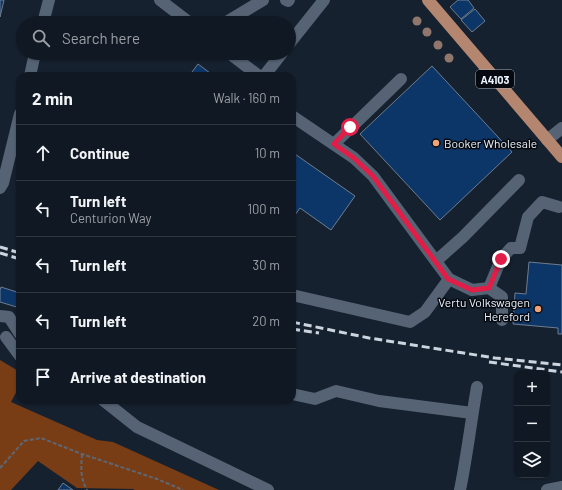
<!DOCTYPE html>
<meta charset="utf-8">
<style>
:root{--surface:#101923;--page:#19222b;--text:#f1f3f6;--muted:#9ca0a6;--line:#303841}
body{margin:0;font-family:Barlow,sans-serif;background:var(--page);color:var(--text)}
.controls{position:absolute;right:12px;bottom:12px;display:grid;overflow:hidden;border-radius:8px;box-shadow:0 1px 3px #0004}
.controls button{width:36px;height:36px;display:grid;place-items:center;padding:0;border:0;border-bottom:1px solid var(--line);background:var(--surface);color:var(--text);font:20px sans-serif}
.stop{position:absolute;width:12px;height:12px;margin:-9px;border:3px solid #e11d48;border-radius:50%;background:#fff}
.stop.end{background:#e11d48;border-color:#fff;box-shadow:0 1px 4px #0008}
.list{margin:0;padding:0;list-style:none}
h2{display:flex;justify-content:space-between;align-items:center;height:52px;margin:0;padding:0 16px;font-size:17px}
h2 small{font-size:13px;font-weight:400;color:var(--muted)}
.list li{display:grid;grid-template-columns:26px 1fr auto;gap:12px;align-items:center;box-sizing:border-box;height:56px;padding:0 16px;border-top:1px solid var(--line)}
.list b{display:block;font-size:15px;white-space:nowrap}
.list p{margin:0;font-size:13px;white-space:nowrap;color:var(--muted)}
.list em{font-size:13px;font-style:normal;color:var(--muted)}
.icon{flex:none;width:22px;height:22px;fill:none;stroke:currentColor;stroke-width:2;stroke-linecap:round;stroke-linejoin:round}
.map{position:relative;flex:none;width:562px;height:490px;overflow:hidden}
.search{position:absolute;background:var(--surface);box-shadow:0 1px 3px #0004;left:16px;top:16px;width:280px;height:44px;display:flex;align-items:center;gap:10px;box-sizing:border-box;padding:0 14px;border-radius:22px;color:var(--muted);font-size:15px}
.panel{position:absolute;background:var(--surface);box-shadow:0 1px 3px #0004;left:16px;top:72px;width:280px;height:332px;border-radius:12px}
.map>svg:first-child{display:block}
</style>
<div class="map">
<svg width="562" height="490" viewBox="0 0 562 490">
<rect width="100%" height="100%" fill="#16212f"/>
<path fill="#793d16" d="M0 360 20 372V385L11 402 97 440 113 442 219 490H135L133 489 77 488 38 461 11 490H0Z"/>
<g fill="#0d3668" stroke="#6e7c8e">
<path d="M0 0H4L0 17Z"/>
<path d="M458 0H468L474 8 461 19 450 7Z"/>
<path d="M475 9 485 21 472 32 461 20Z"/>
<path d="M198 64 214 76H189Z"/>
<path d="M432 66 512 152 440 220 360 134Z"/>
<path d="M292 152 355 196 331 230 300 208 292 219Z"/>
<path d="M529 262 562 265V334H558V328L513 324 515 293 526 294Z"/>
<path d="M1 287 20 293V308L0 302V290Z"/>
<path d="M63 483 73 490H58Z"/>
</g>
<g fill="none" stroke-linecap="round" stroke-linejoin="round">
<g stroke="#5e6875" stroke-width="2" stroke-dasharray="4 2" stroke-linecap="butt">
<path d="M82 454C81 468 80 477 87 490"/>
<path d="M0 468 24 441 41 438 82 454 157 479 183 490"/>
</g>
<g stroke="#566374" stroke-width="12">
<path d="M160 0 190 23"/>
<path d="M286 0 288 1 289 0"/>
<path d="M43 23 49 0"/>
<path d="M225 23 263 0"/>
<path d="M289 44 324 0"/>
<path d="M229 53 259 76"/>
<path d="M30 76 35 53"/>
<path d="M264 76 282 53"/>
<path d="M292 116 354 158 373 176 449 279 472 290 489 288 501 259 511 248H520L528 217 542 202 559 207"/>
<path d="M547 140 562 128"/>
<path d="M334 144 401 79"/>
<path d="M0 188 3 183 20 114"/>
<path d="M436 261 463 237 519 180"/>
<path d="M489 288 502 297V320"/>
<path d="M292 295 410 322 425 312 449 279"/>
<path d="M0 316 9 317 20 334"/>
<path d="M6 337 20 356"/>
<path d="M292 394 315 399 336 391 379 401 472 413"/>
<path d="M103 400 137 427 268 490"/>
<path d="M460 490C467 456 471 421 477 387"/>
<path d="M547 490 562 487"/>
</g>
<path stroke="#b48670" stroke-width="12" d="M428 0 562 157"/>
<g stroke="#ccd5df" stroke-width="3" stroke-dasharray="8 4" stroke-linecap="butt">
<path d="M0 247 20 253"/>
<path d="M0 253 20 259"/>
<path d="M292 322 369 338 495 358 562 365"/>
<path d="M292 329 319 333"/>
<path d="M489 362 562 372"/>
</g>
</g>
<g fill="#90766c">
<circle cx="417" cy="21" r="4.5"/>
<circle cx="427" cy="32" r="4.5"/>
<circle cx="438" cy="45" r="4.5"/>
<circle cx="449" cy="58" r="4.5"/>
</g>
<g fill="none" stroke-linecap="round" stroke-linejoin="round">
<path stroke="#e11d48" stroke-width="5" d="M350 127 334 144 354 158 373 176 448 279 472 290 489 288 501 259"/>
</g>
<g fill="#efa378" stroke="#060a10" stroke-width="1.5">
<circle cx="436" cy="143" r="4"/>
<circle cx="538" cy="309" r="4"/>
</g>
<g text-anchor="middle" dominant-baseline="central" stroke-width="3" stroke-linejoin="round" paint-order="stroke">
<rect fill="#060a10" stroke="#a7aeb7" stroke-width="1" x="476" y="70" width="38" height="18" rx="3"/>
<g font-size="11" font-weight="bold" fill="#ecf4fe">
<text x="495" y="79">A4103</text>
</g>
<g font-size="12" fill="#ecf4fe" stroke="#060a10" text-anchor="start">
<text x="444" y="143">Booker Wholesale</text>
<text x="530" y="302" text-anchor="end">Vertu Volkswagen<tspan x="530" dy="14">Hereford</tspan></text>
</g>
</g>
</svg>
<div class="controls">
<button>+</button>
<button>−</button>
<button><svg class="icon" aria-label="layers" viewBox="0 0 24 24"><path d="M12 4l9 5-9 5-9-5zM3 14l9 5 9-5"/></svg></button>
</div>
<div class="stop" style="left:350px;top:127px"></div>
<div class="stop end" style="left:501px;top:259px"></div>
<div class="search"><svg class="icon" aria-label="search" viewBox="0 0 24 24"><circle cx="10" cy="10" r="6"/><path d="M15 15l6 6"/></svg>Search here</div>
<section class="panel">
<h2>2 min<small>Walk · 160 m</small></h2>
<ul class="list">
<li><svg class="icon" aria-label="ahead" viewBox="0 0 24 24"><path d="M12 20V5M6 11l6-6 6 6"/></svg><div><b>Continue</b></div><em>10 m</em></li>
<li><svg class="icon" aria-label="left" viewBox="0 0 24 24"><path d="M17 20v-9H6M10 6l-5 5 5 5"/></svg><div><b>Turn left</b><p>Centurion Way</p></div><em>100 m</em></li>
<li><svg class="icon" aria-label="left" viewBox="0 0 24 24"><path d="M17 20v-9H6M10 6l-5 5 5 5"/></svg><div><b>Turn left</b></div><em>30 m</em></li>
<li><svg class="icon" aria-label="left" viewBox="0 0 24 24"><path d="M17 20v-9H6M10 6l-5 5 5 5"/></svg><div><b>Turn left</b></div><em>20 m</em></li>
<li><svg class="icon" aria-label="arrive" viewBox="0 0 24 24"><path d="M6 21V4h12l-3 4 3 4H6"/></svg><div><b>Arrive at destination</b></div></li>
</ul>
</section>
</div>
